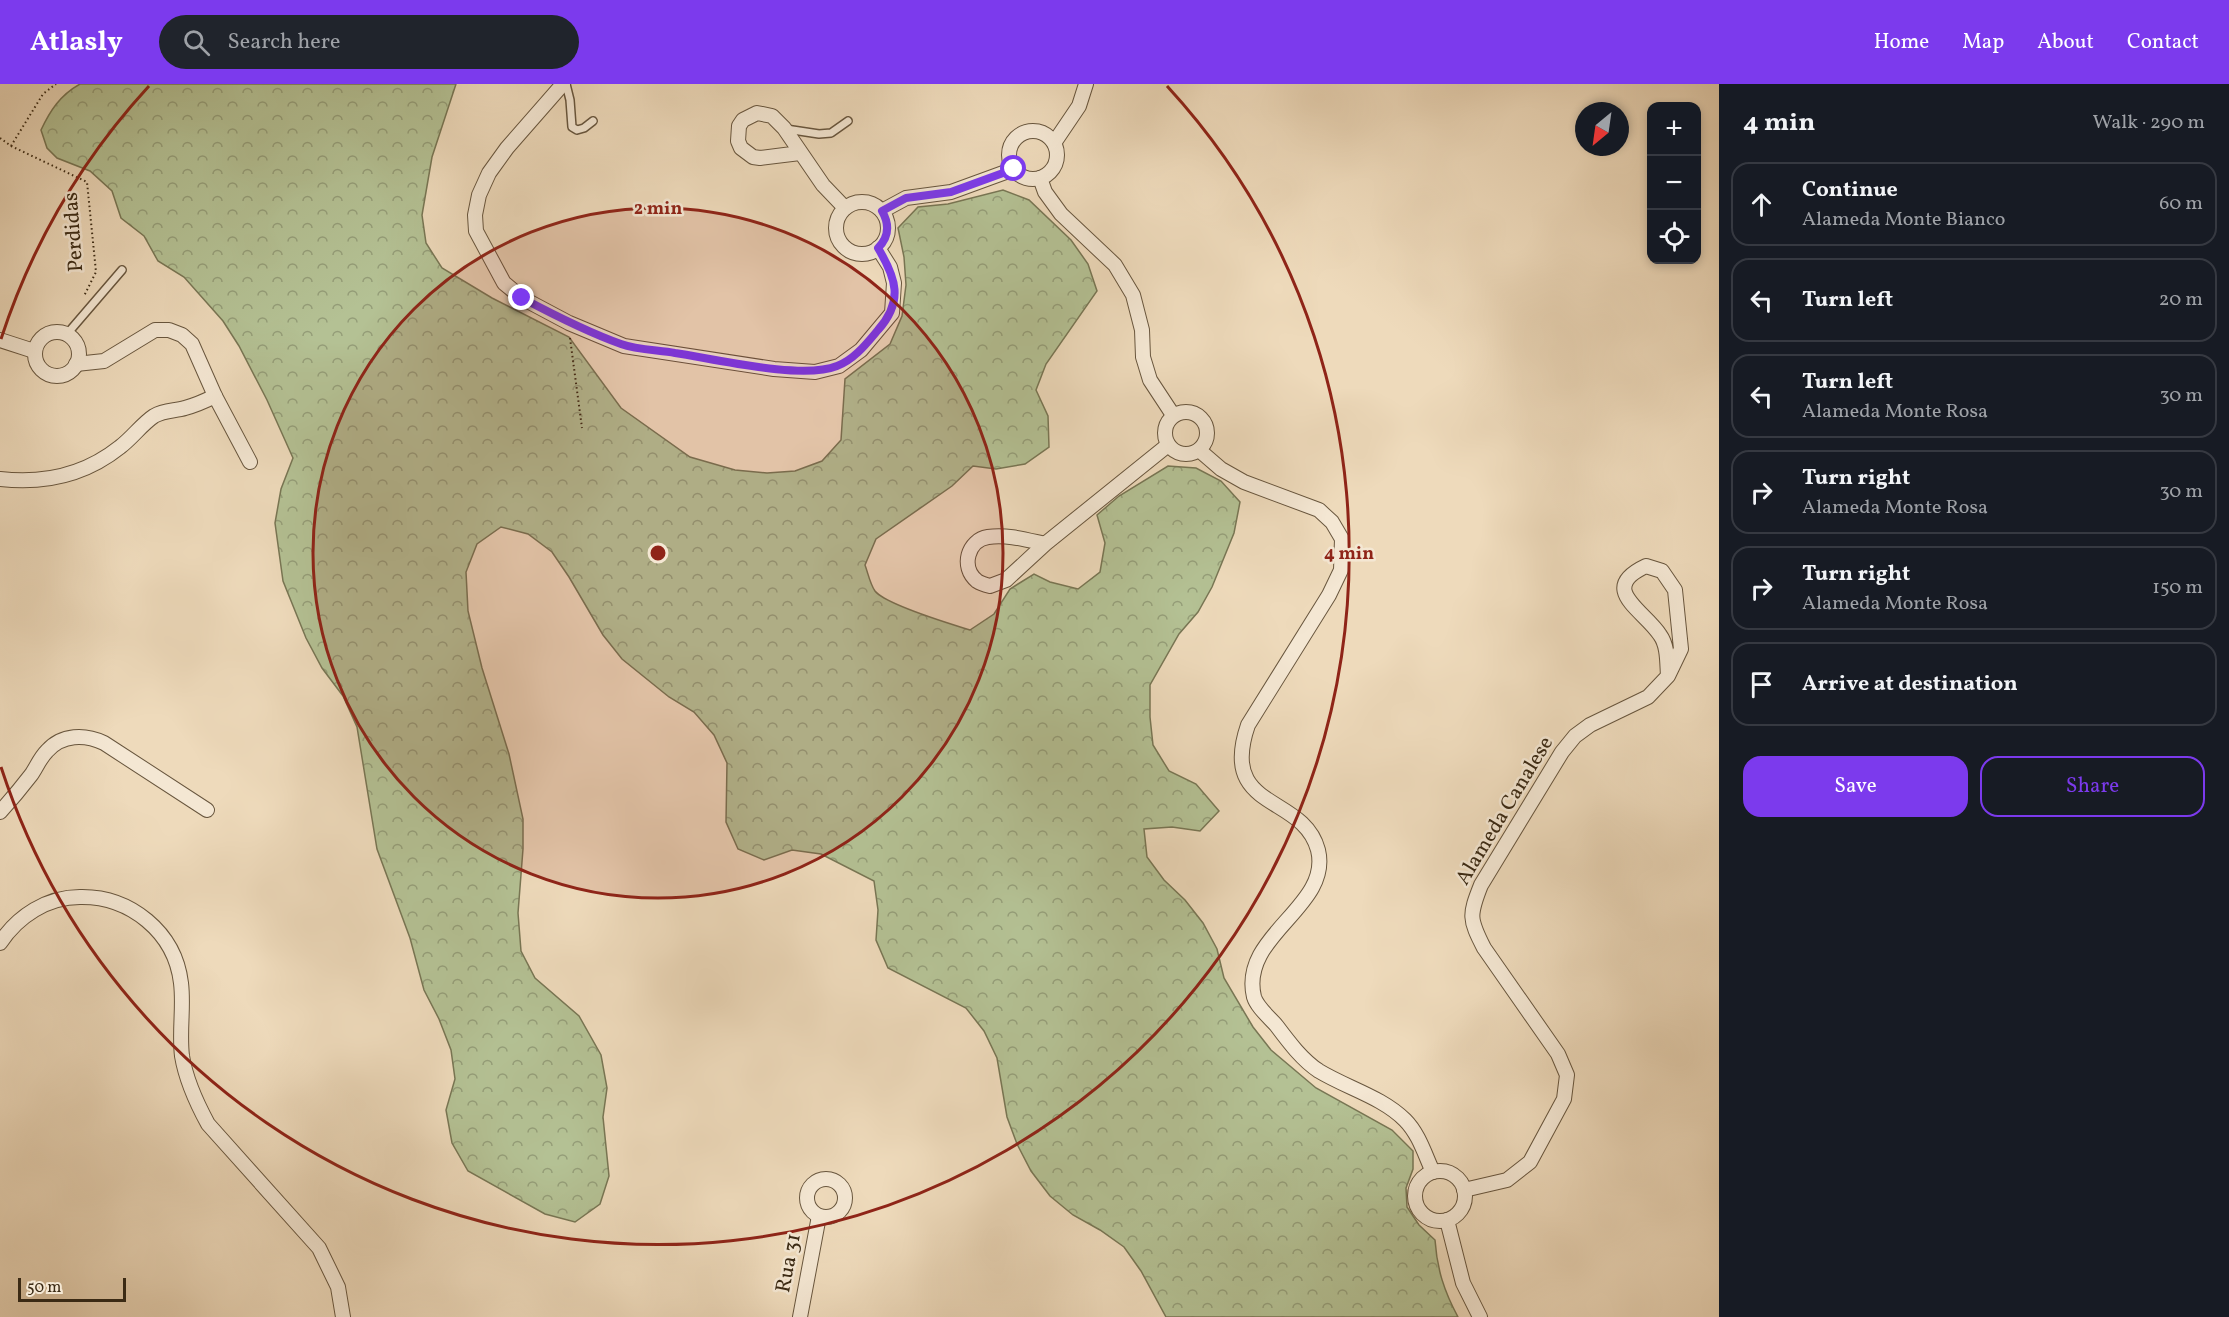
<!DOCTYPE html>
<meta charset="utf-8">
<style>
:root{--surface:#171b24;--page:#20242c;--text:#f1f3f6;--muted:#9ea1a6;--line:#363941;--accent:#7c3aed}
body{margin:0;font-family:Vollkorn,serif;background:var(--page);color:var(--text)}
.controls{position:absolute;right:18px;top:18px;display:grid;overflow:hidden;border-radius:12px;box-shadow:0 3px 9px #0003}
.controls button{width:54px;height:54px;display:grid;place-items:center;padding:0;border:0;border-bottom:2px solid var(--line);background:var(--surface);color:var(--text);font:30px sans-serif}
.compass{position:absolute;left:1575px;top:18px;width:54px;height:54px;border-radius:50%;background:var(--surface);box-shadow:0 3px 9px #0003;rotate:209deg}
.scale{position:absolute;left:18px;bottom:15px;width:108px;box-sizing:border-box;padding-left:6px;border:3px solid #3b2a14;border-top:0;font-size:16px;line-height:21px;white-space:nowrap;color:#3b2a14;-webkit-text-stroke:4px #f4e7d3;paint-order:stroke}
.stop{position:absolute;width:18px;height:18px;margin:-14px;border:4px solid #7c3aed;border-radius:50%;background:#fff}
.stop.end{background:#7c3aed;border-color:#fff;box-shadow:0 2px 6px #0008}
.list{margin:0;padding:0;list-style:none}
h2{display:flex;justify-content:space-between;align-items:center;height:78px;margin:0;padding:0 24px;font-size:26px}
h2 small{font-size:20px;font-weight:400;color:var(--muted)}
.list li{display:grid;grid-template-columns:39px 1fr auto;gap:18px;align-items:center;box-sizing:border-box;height:84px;margin:0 12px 12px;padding:0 12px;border:2px solid var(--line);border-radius:18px}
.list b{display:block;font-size:22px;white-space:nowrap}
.list p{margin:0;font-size:20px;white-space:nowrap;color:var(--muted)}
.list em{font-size:20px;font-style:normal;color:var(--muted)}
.actions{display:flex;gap:12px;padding:18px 24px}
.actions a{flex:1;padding:14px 0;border:2px solid var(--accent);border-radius:18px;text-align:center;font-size:21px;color:var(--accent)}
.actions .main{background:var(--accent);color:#fff}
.icon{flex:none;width:33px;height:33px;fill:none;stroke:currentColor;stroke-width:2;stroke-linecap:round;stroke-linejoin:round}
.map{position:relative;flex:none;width:1719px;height:1233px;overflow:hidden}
header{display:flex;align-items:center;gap:36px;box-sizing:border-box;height:84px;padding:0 30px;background:var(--accent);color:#fff}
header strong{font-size:28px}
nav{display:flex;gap:33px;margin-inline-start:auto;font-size:21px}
.search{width:420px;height:54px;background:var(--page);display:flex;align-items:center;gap:15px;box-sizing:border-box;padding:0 21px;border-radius:33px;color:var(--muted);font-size:22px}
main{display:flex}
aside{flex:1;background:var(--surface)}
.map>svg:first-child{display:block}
</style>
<header>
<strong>Atlasly</strong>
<div class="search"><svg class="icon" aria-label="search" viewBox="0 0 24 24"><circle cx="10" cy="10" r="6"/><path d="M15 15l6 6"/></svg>Search here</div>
<nav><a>Home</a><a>Map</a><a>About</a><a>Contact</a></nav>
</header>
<main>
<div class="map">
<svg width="1719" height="1233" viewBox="0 0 1719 1233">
<defs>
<pattern id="forest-crowns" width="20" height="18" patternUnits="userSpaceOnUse" patternTransform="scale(1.5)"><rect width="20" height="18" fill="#b4c194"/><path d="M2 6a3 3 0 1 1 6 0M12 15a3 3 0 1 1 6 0" fill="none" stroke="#949d78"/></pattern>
</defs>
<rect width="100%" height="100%" fill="#eedabb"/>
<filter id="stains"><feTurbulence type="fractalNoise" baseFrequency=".00333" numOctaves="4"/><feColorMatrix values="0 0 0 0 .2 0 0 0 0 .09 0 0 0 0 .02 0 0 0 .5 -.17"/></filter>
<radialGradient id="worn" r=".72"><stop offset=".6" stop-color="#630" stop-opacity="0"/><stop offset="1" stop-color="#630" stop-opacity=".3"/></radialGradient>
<path fill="url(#forest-crowns)" stroke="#787654" stroke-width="1.5" d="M80 0H456L432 73 422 131 426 159 442 184 492 214 569 253 621 324 690 373 735 386 767 389 795 387 822 377 841 356 845 295 890 260 902 232 906 201 904 173 898 144 918 123 948 120 1003 106 1029 116 1071 156 1088 180 1097 207 1046 280 1036 306 1048 332 1049 363 1025 380 996 385 973 382 952 402 876 455 865 481C868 489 870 500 875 507 886 521 951 540 970 546L994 530 1010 505 1034 490 1050 498 1078 505 1100 488 1105 459 1097 431 1119 412 1168 382 1196 384 1221 397 1240 418 1234 449 1212 503 1198 528 1179 550 1150 601V633L1153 661 1169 687 1196 700 1219 727 1200 747 1172 743 1144 745 1147 773 1164 796 1185 816 1203 839 1217 865 1224 894 1253 943 1271 966 1316 1004 1392 1046 1413 1067V1085L1406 1104 1407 1123 1419 1141 1435 1156C1437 1185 1444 1207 1458 1233H1166L1141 1187 1124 1163 1100 1146 1073 1131 1050 1112 1031 1087 1017 1060 1007 1033 997 974 984 947 966 924 888 884 876 856 878 826 874 797 821 770 792 766 764 776 738 765 726 738 727 679 714 651 694 628 669 613 622 575 603 551 569 493 552 468 528 450 501 443 477 460 466 488 468 527 482 584 509 670 523 735V765L518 829 521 867 535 894 579 932 601 971 607 1004 603 1033 609 1092 600 1120 575 1138 545 1130 468 1087 452 1059 446 1026 455 995 451 966 439 935 424 906 410 854 377 765 357 643 343 612 322 584 306 554 283 497 275 439 281 405 293 374 267 316 239 262 223 237 184 193 158 177 144 152 121 134 112 107 90 87 57 74 47 64 41 46C50 27 60 11 80 0Z"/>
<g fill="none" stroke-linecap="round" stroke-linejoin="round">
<g stroke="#68563e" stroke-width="10">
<g id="lane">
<path d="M566 0 570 16 572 43 577 46 584 44 593 37"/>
<path d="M786 45 819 50 831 49 848 37"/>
<path d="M67 250 122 186"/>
</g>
</g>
<g stroke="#68563e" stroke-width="16">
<g id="street">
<path d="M563 0 507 64 489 89 479 111 475 131 476 147 504 199 522 214 569 239 624 262 774 285 815 288 839 282 861 266 892 229 894 199 890 183 878 164"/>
<circle cx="1033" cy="71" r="24"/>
<path d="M1054 59 1079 22 1086 0"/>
<path d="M800 69 760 74 753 73 741 64 738 57 739 42 743 36 757 29 772 32 784 44 823 101 845 124"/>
<path d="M1040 94 1045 108 1061 130 1115 181 1133 211 1142 246 1143 273 1150 296 1173 331"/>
<circle cx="862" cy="144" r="26"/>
<path d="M882 127 906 114 951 108 1014 85"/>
<circle cx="57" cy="270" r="22"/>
<path d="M0 256 34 267"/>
<path d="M76 280 104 277 155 246H169L182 251 192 260 215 312 250 378"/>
<circle cx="1186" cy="349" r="21"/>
<path d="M1199 366 1221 385 1244 398 1319 426 1332 438 1342 455 1341 486 1329 511 1248 641C1218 728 1303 709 1318 766 1332 823 1239 851 1254 913 1257 923 1269 933 1276 941 1288 957 1302 976 1319 987 1347 1004 1382 1013 1405 1036 1419 1050 1425 1071 1433 1088"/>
<path d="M0 395C44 400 85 391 120 363 132 354 142 340 154 332 164 326 175 327 185 324 196 321 205 317 215 312"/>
<path d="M1045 460C1027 456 1007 450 988 453 968 456 960 483 977 497 980 499 986 501 990 502L1006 496 1045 460 1168 361"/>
<path d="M0 728C11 716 21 704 31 691 36 684 40 674 47 667 62 650 85 650 104 659L207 726"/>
<path d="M0 859C18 832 47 813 80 813 130 812 175 848 181 899 184 923 179 947 182 972 186 996 196 1018 208 1040L319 1164 338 1203 343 1233"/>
<circle cx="1440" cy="1112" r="25"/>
<circle cx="826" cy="1114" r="19"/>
<path d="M1464 1106 1507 1096 1530 1078 1564 1015 1567 991 1558 970 1484 864C1469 835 1469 831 1481 801L1562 668 1575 652 1590 641 1648 613 1668 592 1681 565 1675 506 1662 487 1646 482C1597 505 1644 526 1660 551 1668 562 1667 578 1668 592"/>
<path d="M1447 1136 1463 1199 1480 1233"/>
<path d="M800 1233 819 1132"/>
</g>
</g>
<g stroke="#3b2a14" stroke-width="2" stroke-dasharray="1.5 3" stroke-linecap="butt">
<path d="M0 54 11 62 87 98 96 188 84 212"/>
<path d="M11 62 43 10 56 0"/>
<path d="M570 254 582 344"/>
</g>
<use href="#lane" stroke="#f4e7d3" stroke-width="7"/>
<use href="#street" stroke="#f4e7d3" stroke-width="14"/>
</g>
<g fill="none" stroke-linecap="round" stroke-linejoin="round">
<path stroke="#7c3aed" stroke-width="8" d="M522 214C554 231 587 248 621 260 637 266 658 266 675 269 715 275 802 296 837 282 854 276 867 259 878 246 904 217 896 194 878 164 889 153 890 141 882 127L906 114 951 108 1014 85"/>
</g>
<circle cx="658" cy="469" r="345" fill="#8f2418" fill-opacity=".12"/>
<g fill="none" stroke="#8f2418" stroke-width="3">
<circle cx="658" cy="469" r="345"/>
<path d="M1 255A691 691 0 0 1 149 2M1167 2A691 691 0 1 1 1 683"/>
</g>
<g text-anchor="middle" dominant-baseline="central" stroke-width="5" stroke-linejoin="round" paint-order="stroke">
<g font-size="21" fill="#3b2a14" stroke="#f4e7d3">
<text transform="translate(74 148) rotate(-94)">Perdidas</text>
<text transform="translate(1505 727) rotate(-59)">Alameda Canalese</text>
<text transform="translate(789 1179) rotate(-79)">Rua 31</text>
</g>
</g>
<circle cx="658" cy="469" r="9" fill="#8f2418" stroke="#f4e7d3" stroke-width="3"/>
<g font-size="18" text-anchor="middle" font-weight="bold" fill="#8f2418" stroke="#f4e7d3" stroke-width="5" stroke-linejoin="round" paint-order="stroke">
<text x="658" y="130">2 min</text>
<text x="1349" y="475">4 min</text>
</g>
<rect width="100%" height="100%" filter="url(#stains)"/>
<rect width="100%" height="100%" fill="url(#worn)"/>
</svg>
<div class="controls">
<button>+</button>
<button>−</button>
<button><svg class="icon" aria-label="locate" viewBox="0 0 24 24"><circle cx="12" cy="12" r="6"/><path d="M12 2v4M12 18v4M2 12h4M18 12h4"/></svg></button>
</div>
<svg class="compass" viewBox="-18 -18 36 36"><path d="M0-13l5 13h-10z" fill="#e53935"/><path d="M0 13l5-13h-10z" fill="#9ea1a6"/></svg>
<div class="scale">50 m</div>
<div class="stop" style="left:1014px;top:85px"></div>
<div class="stop end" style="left:522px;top:214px"></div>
</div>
<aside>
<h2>4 min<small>Walk · 290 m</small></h2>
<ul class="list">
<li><svg class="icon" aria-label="ahead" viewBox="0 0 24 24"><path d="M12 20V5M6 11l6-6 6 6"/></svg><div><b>Continue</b><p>Alameda Monte Bianco</p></div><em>60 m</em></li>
<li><svg class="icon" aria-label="left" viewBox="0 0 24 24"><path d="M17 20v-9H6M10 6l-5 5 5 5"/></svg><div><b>Turn left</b></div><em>20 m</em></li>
<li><svg class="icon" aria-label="left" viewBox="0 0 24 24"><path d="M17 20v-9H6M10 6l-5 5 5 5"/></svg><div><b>Turn left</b><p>Alameda Monte Rosa</p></div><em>30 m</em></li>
<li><svg class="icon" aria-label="right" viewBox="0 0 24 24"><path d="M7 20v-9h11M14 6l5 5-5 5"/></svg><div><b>Turn right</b><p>Alameda Monte Rosa</p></div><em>30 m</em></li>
<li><svg class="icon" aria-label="right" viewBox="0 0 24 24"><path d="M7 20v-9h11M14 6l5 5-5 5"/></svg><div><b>Turn right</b><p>Alameda Monte Rosa</p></div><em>150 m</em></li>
<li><svg class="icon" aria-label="arrive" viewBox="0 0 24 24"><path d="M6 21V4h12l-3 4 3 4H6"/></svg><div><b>Arrive at destination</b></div></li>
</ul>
<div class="actions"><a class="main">Save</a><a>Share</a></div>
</aside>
</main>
